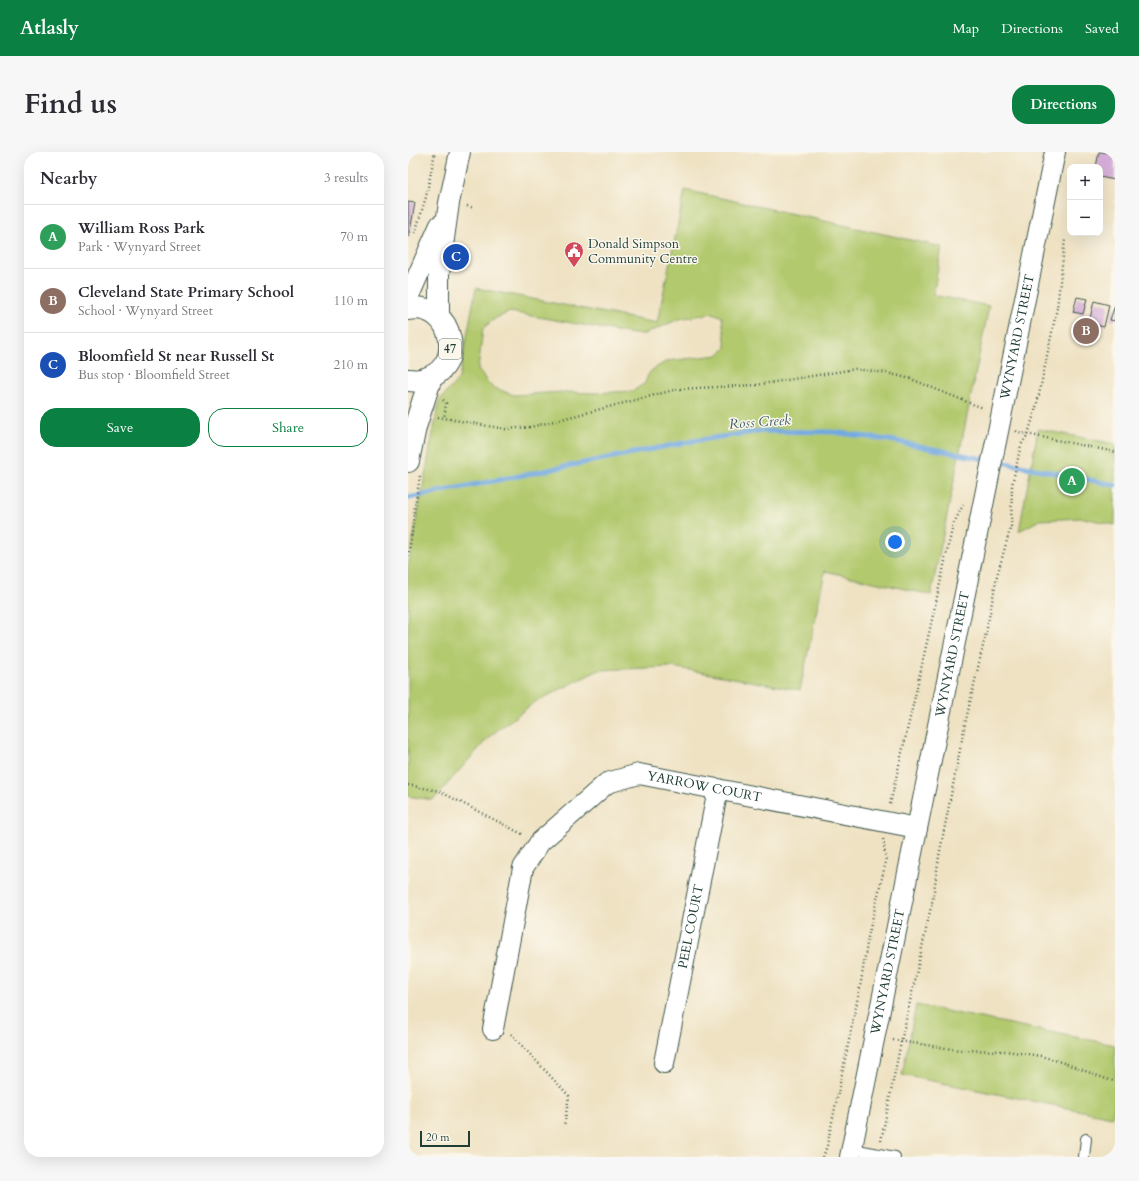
<!DOCTYPE html>
<meta charset="utf-8">
<style>
:root{--surface:#fff;--page:#f7f7f7;--text:#2b2b33;--muted:#7c7c81;--line:#e1e1e2;--accent:#0b8043}
body{margin:0;font-family:Cardo,serif;background:var(--page);color:var(--text)}
.controls{position:absolute;right:12px;top:12px;display:grid;overflow:hidden;border-radius:8px;box-shadow:0 4px 16px #0002}
.controls button{width:36px;height:36px;display:grid;place-items:center;padding:0;border:0;border-bottom:1px solid var(--line);background:var(--surface);color:var(--text);font:20px sans-serif}
.scale{position:absolute;left:12px;bottom:10px;width:50px;box-sizing:border-box;padding-left:4px;border:2px solid #1f3d34;border-top:0;font-size:11px;line-height:14px;white-space:nowrap;color:#1f3d34;-webkit-text-stroke:3px #fbf7ec;paint-order:stroke}
.you{position:absolute;left:487px;top:390px;width:14px;height:14px;margin:-10px;border:3px solid #fff;border-radius:50%;background:#1a73e8;box-shadow:0 0 0 6px #1a73e833}
.badge{display:grid;place-items:center;width:26px;height:26px;border-radius:50%;background:var(--accent);color:#fff;font-size:13px;font-weight:700}
.pin{position:absolute;translate:-50% -50%;border:2px solid #fff;box-shadow:0 1px 4px #0006}
.list{margin:0;padding:0;list-style:none}
h2{display:flex;justify-content:space-between;align-items:center;height:52px;margin:0;padding:0 16px;font-size:17px}
h2 small{font-size:13px;font-weight:400;color:var(--muted)}
.list li{display:grid;grid-template-columns:26px 1fr auto;gap:12px;align-items:center;box-sizing:border-box;height:64px;padding:0 16px;border-top:1px solid var(--line)}
.list b{display:block;font-size:15px;white-space:nowrap}
.list p{margin:0;font-size:13px;white-space:nowrap;color:var(--muted)}
.list em{font-size:13px;font-style:normal;color:var(--muted)}
.actions{display:flex;gap:8px;padding:12px 16px}
.actions a{flex:1;padding:9px 0;border:1px solid var(--accent);border-radius:16px;text-align:center;font-size:14px;color:var(--accent)}
.actions .main{background:var(--accent);color:#fff}
.map{position:relative;flex:none;width:707px;height:1005px;overflow:hidden;border-radius:16px}
header{display:flex;align-items:center;gap:24px;box-sizing:border-box;height:56px;padding:0 20px;background:var(--accent);color:#fff}
header strong{font-size:19px}
nav{display:flex;gap:22px;margin-inline-start:auto;font-size:14px}
.intro{display:flex;align-items:center;justify-content:space-between;box-sizing:border-box;height:96px;padding:0 24px}
h1{margin:0;font-size:28px}
.button{padding:10px 18px;border-radius:16px;background:var(--accent);color:#fff;font-size:14px;font-weight:700}
main{display:flex;gap:24px;padding:0 24px}
aside{flex:1;background:var(--surface);border-radius:16px;box-shadow:0 4px 16px #0002}
.map>svg:first-child{display:block}
</style>
<header>
<strong>Atlasly</strong>
<nav><a>Map</a><a>Directions</a><a>Saved</a></nav>
</header>
<div class="intro"><h1>Find us</h1><a class="button">Directions</a></div>
<main>
<aside>
<h2>Nearby<small>3 results</small></h2>
<ul class="list">
<li><span class="badge" style="background:#2e9e5b">A</span><div><b>William Ross Park</b><p>Park · Wynyard Street</p></div><em>70 m</em></li>
<li><span class="badge" style="background:#8d6e63">B</span><div><b>Cleveland State Primary School</b><p>School · Wynyard Street</p></div><em>110 m</em></li>
<li><span class="badge" style="background:#1a4fb4">C</span><div><b>Bloomfield St near Russell St</b><p>Bus stop · Bloomfield Street</p></div><em>210 m</em></li>
</ul>
<div class="actions"><a class="main">Save</a><a>Share</a></div>
</aside>
<div class="map">
<svg width="707" height="1005" viewBox="0 0 707 1005">
<rect width="100%" height="100%" fill="#fbf7ec"/>
<filter id="ink" filterUnits="userSpaceOnUse"><feTurbulence type="fractalNoise" baseFrequency=".025" numOctaves="2"/><feDisplacementMap in="SourceGraphic" scale="8" xChannelSelector="R" yChannelSelector="G"/><feConvolveMatrix kernelMatrix="1 2 1 2 8 2 1 2 1" color-interpolation-filters="sRGB"/></filter>
<filter id="wash" filterUnits="userSpaceOnUse"><feTurbulence type="fractalNoise" baseFrequency=".012" numOctaves="4" result="noise"/><feDisplacementMap in="SourceGraphic" scale="16" xChannelSelector="R" yChannelSelector="G"/><feGaussianBlur stdDeviation="0.9" result="paint"/><feColorMatrix in="noise" values="0 0 0 0 0 0 0 0 0 0 0 0 0 0 0 0 0 1.4 0 .05"/><feComposite in="paint" operator="in"/></filter>
<g filter="url(#wash)">
<rect width="100%" height="100%" fill="#efe2c3"/>
<g fill="#b2c96e" stroke="#688351" fill-rule="evenodd">
<path d="M277 38 534 95 525 143 581 154 523 443 417 419 392 538 264 515 191 518 127 550 82 584 25 648 0 644V414L31 249 51 226 68 136 249 171ZM102 160 225 182H237L271 167 305 161 314 165 318 196 310 203 259 209 244 218 240 223 237 231 225 239 186 241 155 240 106 243 84 235 70 218 75 176 88 166Z"/>
<path d="M630 277 707 292V373L676 366 632 368 611 379Z"/>
<path d="M508 853 707 893V951L704 965 494 923Z"/>
</g>
<g fill="none" stroke-linecap="round" stroke-linejoin="round">
<g stroke="#72a9e1" stroke-width="5">
<path d="M588 309 707 333"/>
<path d="M0 346 285 289 353 279 425 280 487 289 580 308"/>
</g>
</g>
<g id="blocks">
<g fill="#d2a8d6">
<path d="M691 0 707 1V28L692 25V15H688Z"/>
<path d="M0 50 7 51 1 85 0 84Z"/>
<path d="M669 145 679 147 675 162 665 160Z"/>
<path d="M686 149 701 153 696 175 681 171Z"/>
<path d="M707 153V169L702 168Z"/>
</g>
</g>
</g>
<g filter="url(#ink)">
<use href="#blocks" fill-opacity="0" stroke="#3e5649" stroke-width="1"/>
<g fill="none" stroke-linecap="round" stroke-linejoin="round">
<g stroke="#3e5649" stroke-width="12">
<g id="service">
<path d="M444 997 487 1005"/>
<path d="M676 1005 678 987"/>
</g>
</g>
<g stroke="#3e5649" stroke-width="22">
<g id="minor">
<path d="M0 146 32 73"/>
<path d="M31 166V122L41 51 52 0"/>
<path id="s1" d="M85 877 115 716 132 690 199 631 231 622 509 676"/>
<path id="s2" d="M256 911 310 637"/>
<path id="s3" d="M442 1005 647 0"/>
</g>
</g>
<g stroke="#3e5649" stroke-width="24">
<g id="trunk">
<path d="M0 157C46 148 61 220 12 228 8 229 4 228 0 228"/>
<path d="M0 309 7 275 23 225"/>
</g>
</g>
<g stroke="#3e5649" stroke-width="2.5" stroke-dasharray="1 3" stroke-linecap="butt">
<path d="M59 54 66 56"/>
<path d="M7 81 18 45 27 0"/>
<path d="M35 248 38 251 36 266"/>
<path d="M30 265 97 277 123 275 270 237 348 233 447 217 479 221 503 227 564 252 576 256"/>
<path d="M608 279 609 280 707 300"/>
<path d="M0 404 4 382 6 359 12 324"/>
<path d="M0 633 31 639 116 683"/>
<path d="M482 652 505 553 545 373 555 353"/>
<path d="M103 882 161 944 156 974"/>
<path d="M485 888 551 898 598 899 633 904 659 912 701 928 707 929"/>
<path d="M473 989 493 890 525 746 531 704 557 572 578 481 589 424 603 374 604 333 613 293 620 282 629 252 649 156 657 87"/>
<path d="M415 1005 419 994 453 830 460 785 478 709 475 686"/>
</g>
<use href="#service" stroke="#fff" stroke-width="10"/>
<use href="#minor" stroke="#fff" stroke-width="20"/>
<use href="#trunk" stroke="#fff" stroke-width="22"/>
</g>
</g>
<defs>
<g id="civic-pin" transform="scale(1)"><path d="M0 17L-7.5 6A9.5 9.5 0 1 1 7.5 6Z" fill="#d1495b" stroke="#fbf7ec"/><path d="M-.6-6.5H3V-4.5H.6V-3L4-1V1h2V6H-6V1h2V-1L-.6-3ZM-1.2 2.5V6h2.4V2.5Z" fill="#fff"/></g>
</defs>
<g fill-rule="evenodd">
<use href="#civic-pin" x="166" y="99"/>
</g>
<g text-anchor="middle" dominant-baseline="central" stroke-width="3" stroke-linejoin="round" paint-order="stroke">
<rect fill="#fbf7ec" stroke="#61756b" stroke-width="1" x="31" y="187" width="22" height="20" rx="3"/>
<g font-size="12" font-weight="bold" fill="#1f3d34">
<text x="42" y="197">47</text>
</g>
<g font-size="13" fill="#1f3d34" stroke="#fbf7ec" text-anchor="start">
<text x="180" y="92">Donald Simpson<tspan x="180" dy="15">Community Centre</tspan></text>
</g>
<g font-size="13" fill="#1f3d34" stroke="#fbf7ec">
<text stroke="none"><textPath href="#s3" startOffset="837">WYNYARD STREET</textPath></text>
<text stroke="none"><textPath href="#s3" startOffset="513">WYNYARD STREET</textPath></text>
<text stroke="none"><textPath href="#s1" startOffset="384">YARROW COURT</textPath></text>
<text stroke="none"><textPath href="#s2" startOffset="139">PEEL COURT</textPath></text>
<text stroke="none"><textPath href="#s3" startOffset="189">WYNYARD STREET</textPath></text>
</g>
<g font-size="14" font-style="italic" fill="#385d68" stroke="#fbf7ec">
<text transform="translate(352 270) rotate(-4)">Ross Creek</text>
</g>
</g>
</svg>
<div class="controls">
<button>+</button>
<button>−</button>
</div>
<div class="scale">20 m</div>
<div class="you"></div>
<div class="pin badge" style="left:664px;top:329px;background:#2e9e5b">A</div>
<div class="pin badge" style="left:678px;top:179px;background:#8d6e63">B</div>
<div class="pin badge" style="left:48px;top:105px;background:#1a4fb4">C</div>
</div>
</main>
